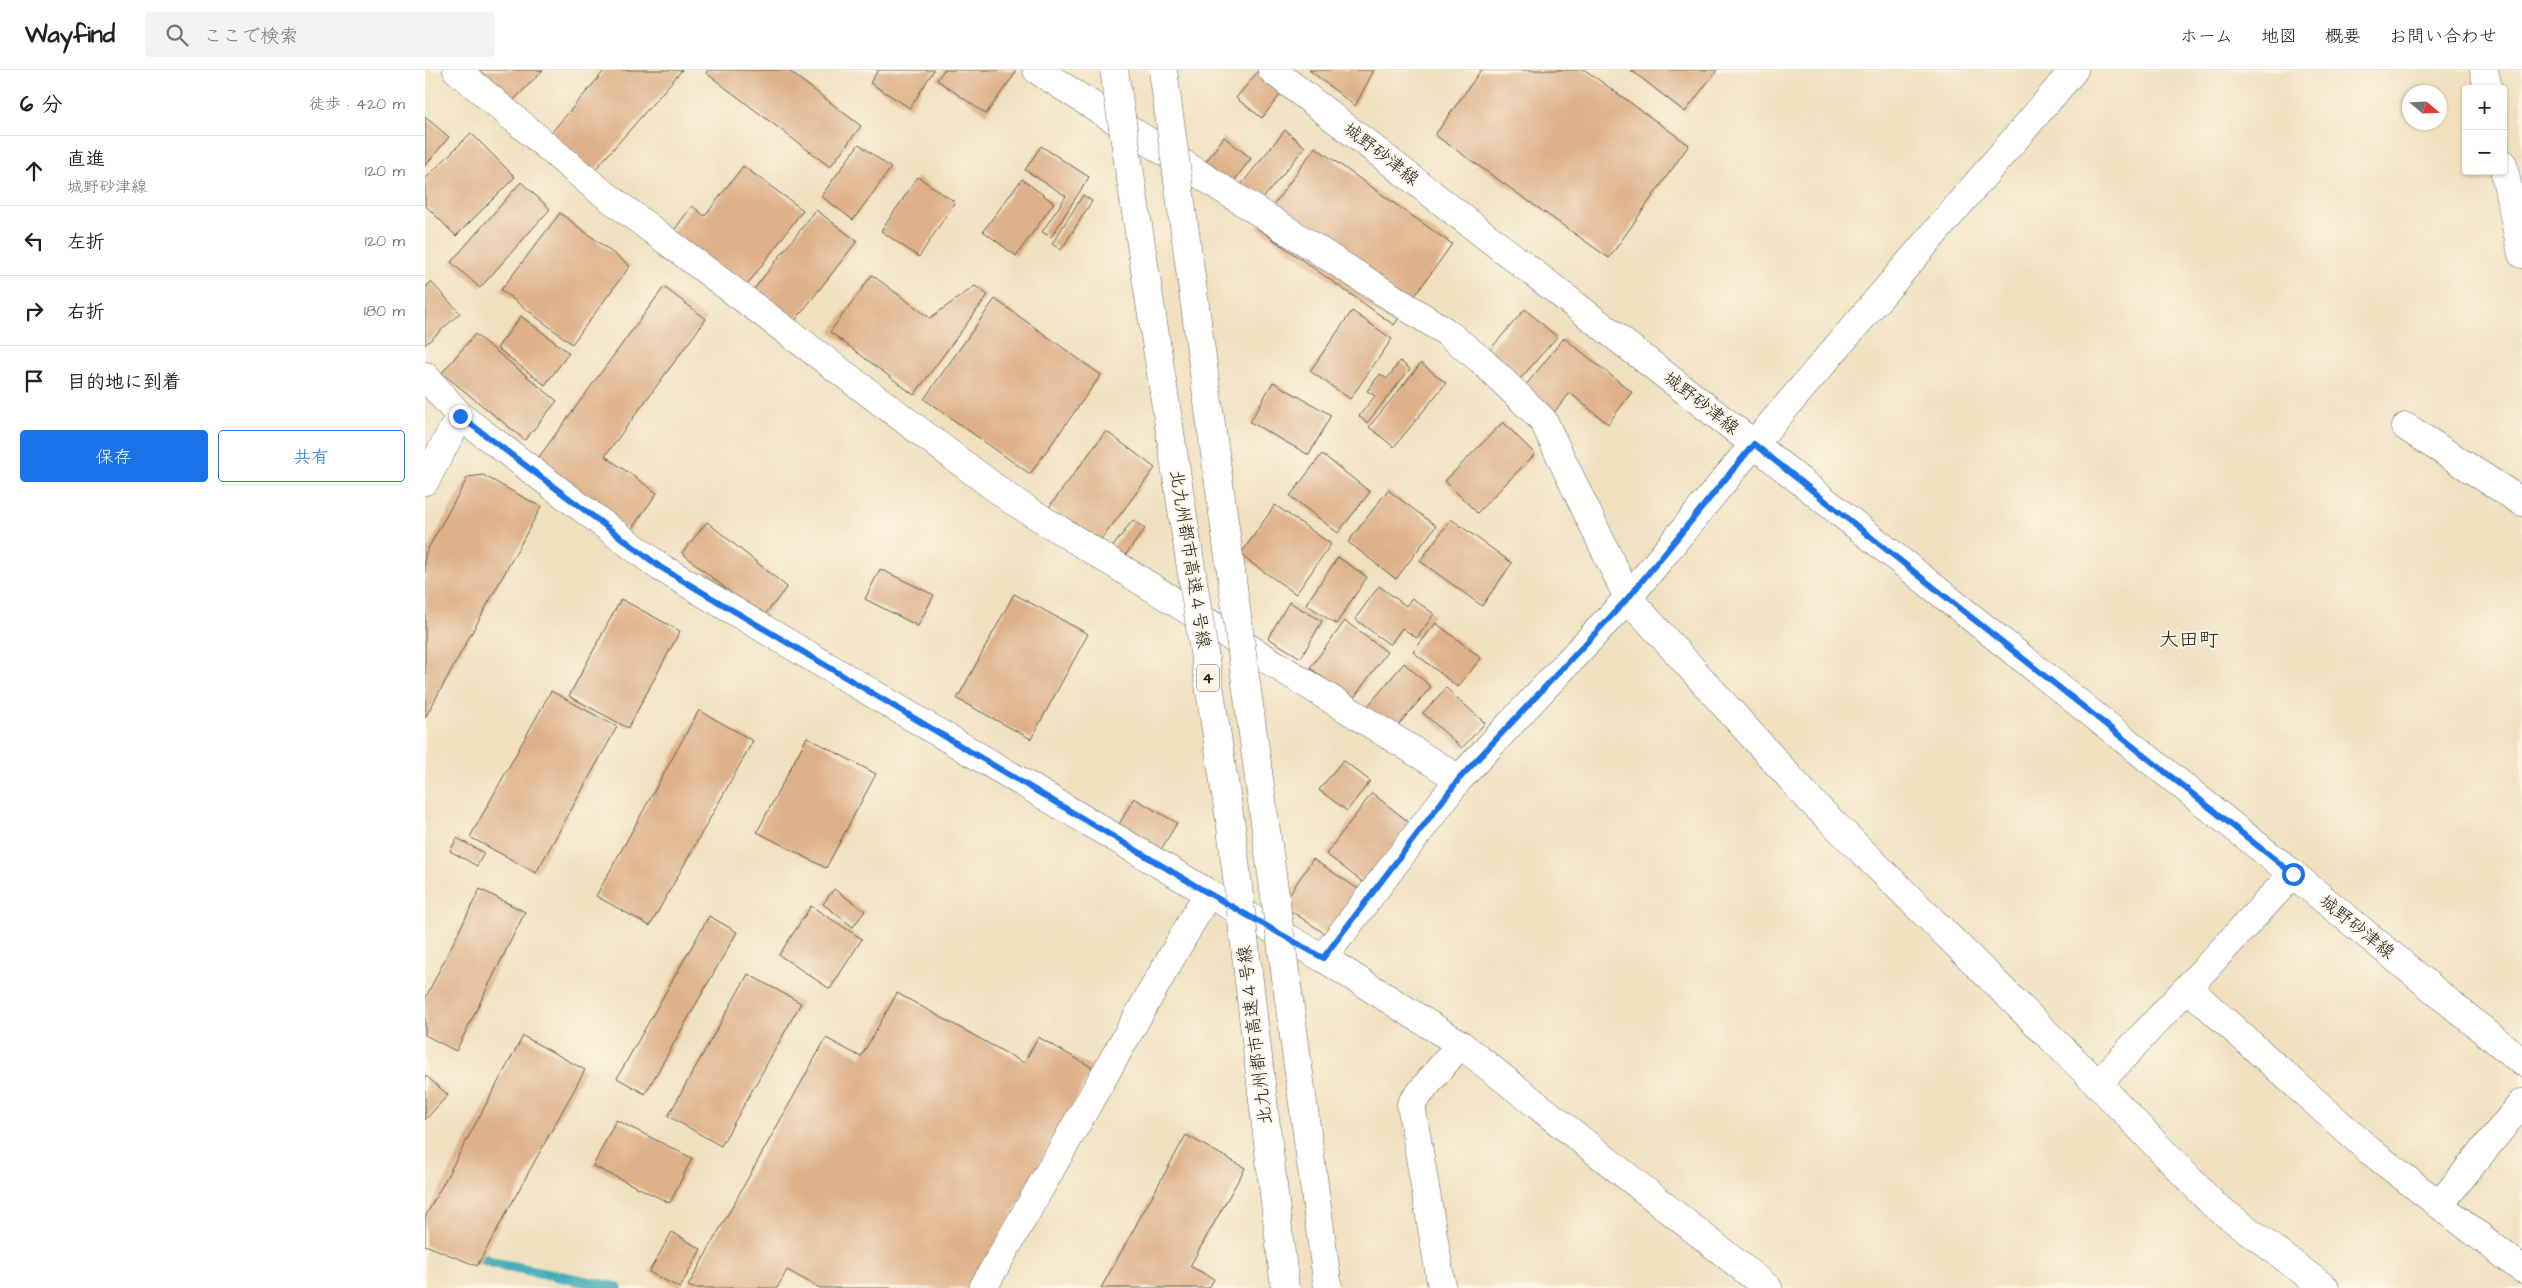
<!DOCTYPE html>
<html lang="ja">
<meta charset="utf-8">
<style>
:root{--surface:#fff;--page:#f2f2f2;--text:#202124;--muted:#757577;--line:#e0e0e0;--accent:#1a73e8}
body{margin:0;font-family:"Architects Daughter","Klee One",sans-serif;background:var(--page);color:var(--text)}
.controls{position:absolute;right:15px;top:15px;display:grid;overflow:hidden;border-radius:5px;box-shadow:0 1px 4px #0004}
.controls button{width:45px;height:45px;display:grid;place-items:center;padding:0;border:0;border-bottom:1px solid var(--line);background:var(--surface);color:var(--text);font:25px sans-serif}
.compass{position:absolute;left:1977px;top:15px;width:45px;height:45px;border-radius:50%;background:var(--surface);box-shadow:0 1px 4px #0004;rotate:109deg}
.stop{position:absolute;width:15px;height:15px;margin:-11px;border:4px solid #1a73e8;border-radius:50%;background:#fff}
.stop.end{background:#1a73e8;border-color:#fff;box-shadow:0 1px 5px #0008}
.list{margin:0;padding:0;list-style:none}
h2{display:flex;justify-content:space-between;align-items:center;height:65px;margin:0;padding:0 20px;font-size:21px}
h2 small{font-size:16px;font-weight:400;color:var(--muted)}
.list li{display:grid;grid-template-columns:32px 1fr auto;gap:15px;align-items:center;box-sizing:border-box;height:70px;padding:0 20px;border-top:1px solid var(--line)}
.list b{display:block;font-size:19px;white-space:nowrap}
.list p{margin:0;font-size:16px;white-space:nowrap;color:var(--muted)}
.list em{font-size:16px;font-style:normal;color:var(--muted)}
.actions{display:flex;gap:10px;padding:15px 20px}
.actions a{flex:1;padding:11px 0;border:1px solid var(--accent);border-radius:5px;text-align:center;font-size:18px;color:var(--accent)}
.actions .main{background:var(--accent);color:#fff}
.icon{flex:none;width:28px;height:28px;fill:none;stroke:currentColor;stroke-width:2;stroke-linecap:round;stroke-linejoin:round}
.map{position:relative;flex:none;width:2097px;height:1218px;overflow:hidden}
header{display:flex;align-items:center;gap:30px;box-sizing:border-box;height:70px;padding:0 25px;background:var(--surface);border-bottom:1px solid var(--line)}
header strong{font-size:24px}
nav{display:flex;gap:28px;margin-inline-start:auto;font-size:18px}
.search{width:350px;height:45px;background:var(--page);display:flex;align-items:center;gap:12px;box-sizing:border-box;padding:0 18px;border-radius:5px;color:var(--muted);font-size:19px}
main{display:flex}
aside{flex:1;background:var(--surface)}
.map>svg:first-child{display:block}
</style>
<header>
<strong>Wayfind</strong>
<div class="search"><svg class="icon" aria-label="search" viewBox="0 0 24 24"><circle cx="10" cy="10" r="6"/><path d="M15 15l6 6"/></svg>ここで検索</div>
<nav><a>ホーム</a><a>地図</a><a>概要</a><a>お問い合わせ</a></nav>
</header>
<main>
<aside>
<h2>6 分<small>徒歩 · 420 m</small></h2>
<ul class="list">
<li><svg class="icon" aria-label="ahead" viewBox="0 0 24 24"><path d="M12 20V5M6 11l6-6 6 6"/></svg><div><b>直進</b><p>城野砂津線</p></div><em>120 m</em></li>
<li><svg class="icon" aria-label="left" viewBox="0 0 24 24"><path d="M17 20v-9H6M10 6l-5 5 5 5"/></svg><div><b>左折</b></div><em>120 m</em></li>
<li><svg class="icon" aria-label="right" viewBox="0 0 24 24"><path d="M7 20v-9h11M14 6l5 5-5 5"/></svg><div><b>右折</b></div><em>180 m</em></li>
<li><svg class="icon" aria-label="arrive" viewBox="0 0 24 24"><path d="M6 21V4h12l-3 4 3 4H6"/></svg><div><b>目的地に到着</b></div></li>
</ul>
<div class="actions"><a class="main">保存</a><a>共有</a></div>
</aside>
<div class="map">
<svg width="2097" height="1218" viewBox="0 0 2097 1218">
<rect width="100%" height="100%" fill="#fcf5e5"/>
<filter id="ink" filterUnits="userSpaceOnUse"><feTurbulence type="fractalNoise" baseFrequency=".02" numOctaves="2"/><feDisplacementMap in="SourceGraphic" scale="10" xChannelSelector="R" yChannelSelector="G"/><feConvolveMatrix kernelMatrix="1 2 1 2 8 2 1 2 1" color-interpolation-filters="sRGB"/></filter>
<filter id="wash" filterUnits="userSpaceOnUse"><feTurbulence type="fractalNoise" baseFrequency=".0096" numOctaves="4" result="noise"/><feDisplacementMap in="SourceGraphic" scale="20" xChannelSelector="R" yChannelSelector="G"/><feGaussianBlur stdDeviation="1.12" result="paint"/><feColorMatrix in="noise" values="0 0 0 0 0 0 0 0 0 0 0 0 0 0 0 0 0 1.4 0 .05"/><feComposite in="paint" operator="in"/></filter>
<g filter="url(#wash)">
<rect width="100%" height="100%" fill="#f0e0c0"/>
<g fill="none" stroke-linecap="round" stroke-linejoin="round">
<path stroke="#3aabb6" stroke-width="11" d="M43 1183 69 1193 192 1218"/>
</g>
<g id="blocks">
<g fill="#ddb088">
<path d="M48 0H118L84 35Z"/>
<path d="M180 0H257L168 102 125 64Z"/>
<path d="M283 0H363L436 56 405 97 281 3Z"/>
<path d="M453 0H509L485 38 445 13Z"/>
<path d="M519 0H588L591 2 561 44 512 10Z"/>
<path d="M834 0 863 15 837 48 811 28Z"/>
<path d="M884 0H949L930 36Z"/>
<path d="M1056 0H1160L1264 75 1184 188 1010 65Z"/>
<path d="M1206 0H1292L1260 42Z"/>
<path d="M0 47 24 67 0 96Z"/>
<path d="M860 60 880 77 823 147 803 131Z"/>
<path d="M46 63 90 107 31 166 0 135V109Z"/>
<path d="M799 67 826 88 804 118 777 97Z"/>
<path d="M434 74 466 98 428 150 396 126Z"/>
<path d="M616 76 664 107 626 167 617 162 641 126 600 100Z"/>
<path d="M890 77 1027 174 969 255 832 158Z"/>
<path d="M318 96 378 140 320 218 247 163 267 136 280 146Z"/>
<path d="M493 107 530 132 494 187 456 161Z"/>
<path d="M597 109 629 133 591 186 558 161Z"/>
<path d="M96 112 125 139 55 218 26 192Z"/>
<path d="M658 125 667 131 636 180 627 174Z"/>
<path d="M391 140 432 171 370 251 329 219Z"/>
<path d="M135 143 205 196 147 274 76 220Z"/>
<path d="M447 205 505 248 550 216 563 225 489 325 405 262Z"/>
<path d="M6 212 35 243 0 275V218Z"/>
<path d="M239 217 281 249 180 386 232 423 205 461 111 391Z"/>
<path d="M570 229 676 305 605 404 499 329Z"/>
<path d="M1100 239 1132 267 1087 318 1056 290Z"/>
<path d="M927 241 967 269 925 329 885 301Z"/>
<path d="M96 246 144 283 120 315 72 278Z"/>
<path d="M50 264 132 331 100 370 17 303Z"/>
<path d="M1139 268 1207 322 1183 354 1145 323 1126 346 1096 321Z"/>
<path d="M975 291 985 299 942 353 934 346 950 326 942 321 955 304 962 309Z"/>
<path d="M996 293 1021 313 969 377 944 357Z"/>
<path d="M848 312 906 345 884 385 825 352Z"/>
<path d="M1078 352 1110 384 1052 443 1020 411Z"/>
<path d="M681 361 730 398 673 474 624 437Z"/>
<path d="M897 384 945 422 913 463 865 426Z"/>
<path d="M58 405 116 437 0 648V484L43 407Z"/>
<path d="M963 420 1011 456 971 509 923 472Z"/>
<path d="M850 435 906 474 871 524 815 485Z"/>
<path d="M1026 449 1087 493 1057 536 995 491Z"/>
<path d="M708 450 720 459 698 488 686 479Z"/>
<path d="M282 452 362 517 337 548 257 483Z"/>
<path d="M913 487 942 507 911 554 881 534Z"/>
<path d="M455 499 509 525 493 556 440 529Z"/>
<path d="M954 516 981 536 987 528 1009 544 992 568 977 558 965 575 930 549Z"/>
<path d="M589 524 663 564 606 669 532 629Z"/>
<path d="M196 529 255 561 203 658 144 626Z"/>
<path d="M864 532 897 551 876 588 843 568Z"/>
<path d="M920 551 962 582 928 629 885 598Z"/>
<path d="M1011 553 1056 588 1033 617 988 582Z"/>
<path d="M979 593 1006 617 969 660 943 636Z"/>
<path d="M1021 618 1060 653 1037 678 998 643Z"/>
<path d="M126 621 192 657 111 803 45 767Z"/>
<path d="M274 640 328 671 225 856 171 826Z"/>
<path d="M382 667 451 704 401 798 332 762Z"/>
<path d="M918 690 945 711 922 741 894 720Z"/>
<path d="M947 723 985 753 939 813 901 784Z"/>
<path d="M709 728 752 753 735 781 693 756Z"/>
<path d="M32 768 59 783 52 796 25 781Z"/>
<path d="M888 789 936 821 905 867 857 835Z"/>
<path d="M55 819 100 842 31 981 0 965V929Z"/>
<path d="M409 819 440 841 428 857 398 834Z"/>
<path d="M386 836 437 869 405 919 354 885Z"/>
<path d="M284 846 312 862 220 1024 192 1008Z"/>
<path d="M323 904 376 933 296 1076 243 1046Z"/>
<path d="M472 923 599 993 613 967 668 998 546 1218H395L362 1200 352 1218H268L263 1216 401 968 436 987Z"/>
<path d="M98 966 160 1000 52 1196 0 1175V1147Z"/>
<path d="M0 1005 23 1025 0 1050Z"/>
<path d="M191 1050 267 1088 245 1133 168 1096Z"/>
<path d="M761 1065 820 1098 765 1196 789 1209 784 1218H676Z"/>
<path d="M247 1162 276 1179 255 1218 224 1202Z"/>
</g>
</g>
</g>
<g filter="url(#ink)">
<use href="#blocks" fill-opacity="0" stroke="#666155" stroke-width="1"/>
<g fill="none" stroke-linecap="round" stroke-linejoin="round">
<g stroke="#666155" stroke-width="29">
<g id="minor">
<path d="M32 0 170 117 585 429 1034 709"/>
<path d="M612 0 1021 262 1056 290 1118 350 1203 528 1387 732 1673 1014 1788 1134 1900 1218"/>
<path d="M2059 0 2063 19"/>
<path d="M2078 94 2097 184"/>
<path d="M0 306 35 346 235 497 783 823 898 888 1035 974 1343 1218"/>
<path d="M1981 357 2097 432"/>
<path d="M0 411 35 346"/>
<path d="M898 888 1034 709 1203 528 1329 374 1649 0"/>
<path d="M1763 918 1945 1081 2097 1199"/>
<path d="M1673 1014 1868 804"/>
<path d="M2014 1135 2097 1033"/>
<path d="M558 1218 783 823"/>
<path d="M1017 1218 986 1034 1035 974"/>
</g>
</g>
<g stroke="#666155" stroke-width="29">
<path id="major" d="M847 0 1329 374 1868 804 2097 992"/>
</g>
<use href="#minor" stroke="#fff" stroke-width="28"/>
<use href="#major" stroke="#fff" stroke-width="28"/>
<g stroke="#666155" stroke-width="29" stroke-linecap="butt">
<g id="highway-bridge">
<path d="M689 0 806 757 860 1218"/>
<path d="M738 0 903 1218"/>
</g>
</g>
<use href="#highway-bridge" stroke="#fff" stroke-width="28"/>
</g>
</g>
<g fill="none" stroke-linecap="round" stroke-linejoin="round" filter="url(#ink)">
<path stroke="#1a73e8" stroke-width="6" d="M35 346 235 497 783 823 898 888 1034 709 1203 528 1329 374 1868 804"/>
</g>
<g text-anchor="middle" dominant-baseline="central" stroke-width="4" stroke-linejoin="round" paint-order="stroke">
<rect fill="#fcf5e5" stroke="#5f5d58" stroke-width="1" x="772" y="594.5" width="22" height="27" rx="4"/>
<g font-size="16" font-weight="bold" fill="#1c1c1c">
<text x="783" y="608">4</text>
</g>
<g font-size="18" fill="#1c1c1c" stroke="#fcf5e5">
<text transform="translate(956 84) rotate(38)">城野砂津線</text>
<text transform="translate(1276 333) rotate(38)">城野砂津線</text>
<text transform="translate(765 489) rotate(81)">北九州都市高速４号線</text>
<text transform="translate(1932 857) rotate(39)">城野砂津線</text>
<text transform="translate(830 965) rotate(-97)">北九州都市高速４号線</text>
</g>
<g font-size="20" fill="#1c1c1c" stroke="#fcf5e5">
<text x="1764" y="570">大田町</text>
</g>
</g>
</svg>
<div class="controls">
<button>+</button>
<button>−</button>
</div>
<svg class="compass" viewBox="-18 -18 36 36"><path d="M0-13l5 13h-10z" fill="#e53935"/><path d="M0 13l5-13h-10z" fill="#757577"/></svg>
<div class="stop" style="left:1868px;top:804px"></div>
<div class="stop end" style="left:35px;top:346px"></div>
</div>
</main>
